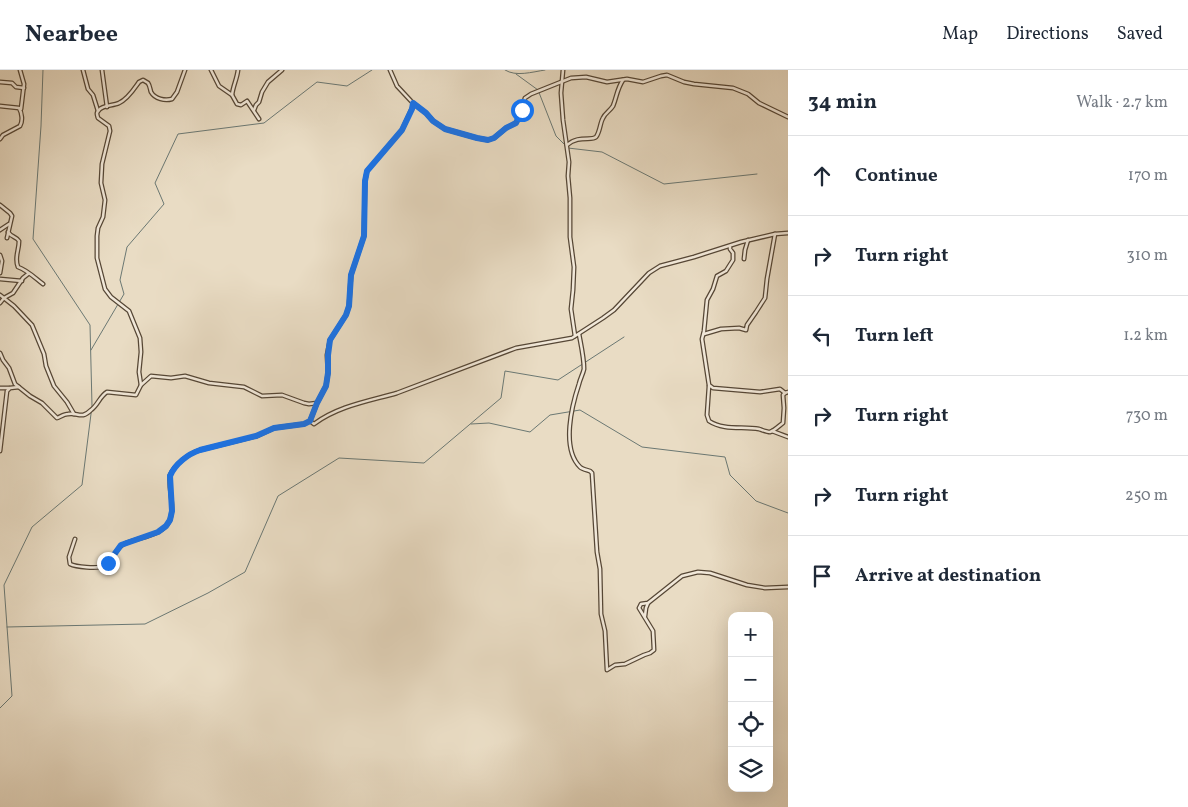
<!DOCTYPE html>
<meta charset="utf-8">
<style>
:root{--surface:#fff;--page:#f6f6f7;--text:#1f2937;--muted:#747a83;--line:#e0e1e3}
body{margin:0;font-family:Vollkorn,serif;background:var(--page);color:var(--text)}
.controls{position:absolute;right:15px;bottom:15px;display:grid;overflow:hidden;border-radius:10px;box-shadow:0 5px 20px #0002}
.controls button{width:45px;height:45px;display:grid;place-items:center;padding:0;border:0;border-bottom:1px solid var(--line);background:var(--surface);color:var(--text);font:25px sans-serif}
.stop{position:absolute;width:15px;height:15px;margin:-11px;border:4px solid #1a73e8;border-radius:50%;background:#fff}
.stop.end{background:#1a73e8;border-color:#fff;box-shadow:0 1px 5px #0008}
.list{margin:0;padding:0;list-style:none}
h2{display:flex;justify-content:space-between;align-items:center;height:65px;margin:0;padding:0 20px;font-size:21px}
h2 small{font-size:16px;font-weight:400;color:var(--muted)}
.list li{display:grid;grid-template-columns:32px 1fr auto;gap:15px;align-items:center;box-sizing:border-box;height:80px;padding:0 20px;border-top:1px solid var(--line)}
.list b{display:block;font-size:19px;white-space:nowrap}
.list em{font-size:16px;font-style:normal;color:var(--muted)}
.icon{flex:none;width:28px;height:28px;fill:none;stroke:currentColor;stroke-width:2;stroke-linecap:round;stroke-linejoin:round}
.map{position:relative;flex:none;width:788px;height:737px;overflow:hidden}
header{display:flex;align-items:center;gap:30px;box-sizing:border-box;height:70px;padding:0 25px;background:var(--surface);border-bottom:1px solid var(--line)}
header strong{font-size:24px}
nav{display:flex;gap:28px;margin-inline-start:auto;font-size:18px}
main{display:flex}
aside{flex:1;background:var(--surface)}
.map>svg:first-child{display:block}
</style>
<header>
<strong>Nearbee</strong>
<nav><a>Map</a><a>Directions</a><a>Saved</a></nav>
</header>
<main>
<div class="map">
<svg width="788" height="737" viewBox="0 0 788 737">
<rect width="100%" height="100%" fill="#e9dcc4"/>
<filter id="stains"><feTurbulence type="fractalNoise" baseFrequency=".004" numOctaves="4"/><feColorMatrix values="0 0 0 0 .2 0 0 0 0 .09 0 0 0 0 .02 0 0 0 .5 -.17"/></filter>
<radialGradient id="worn" r=".72"><stop offset=".6" stop-color="#630" stop-opacity="0"/><stop offset="1" stop-color="#630" stop-opacity=".3"/></radialGradient>
<g fill="none" stroke-linecap="round" stroke-linejoin="round">
<g stroke="#6b7873" stroke-width="1">
<path d="M505 0C516 7 532 2 545 0"/>
<path d="M516 4 538 20 556 66 565 75"/>
<path d="M568 78 602 82 664 114 757 104"/>
<path d="M91 280 124 224 120 210 127 177 164 134 155 113 178 64 264 53 317 12 347 16 372 0"/>
<path d="M471 354 489 353 530 362 550 345 580 340 642 377 725 387 730 405 756 431 788 443"/>
<path d="M7 557 145 554 208 523 245 502 278 426 339 388 424 393 501 328 505 301 558 310 624 267"/>
<path d="M0 638 12 626 4 515 32 457 82 415 92 336 90 255 33 169 41 56 43 0"/>
</g>
<g stroke="#564736" stroke-width="5">
<g id="minor">
<path d="M20 0 24 14 21 39"/>
<path d="M83 0 88 19 93 25 98 41"/>
<path d="M102 0 107 37"/>
<path d="M211 0 219 16 232 25 237 34 241 35 247 31 259 49"/>
<path d="M563 0 561 23 563 50 569 92 568 106 570 128V167L574 197 573 220 571 239 575 266"/>
<path d="M0 12 12 13 16 17 24 18"/>
<path d="M232 25C233 16 237 9 238 0"/>
<path d="M413 33 426 43 433 51 445 59 477 68 488 70 494 68 506 58 516 53 519 48 525 28 531 24 571 8 586 7 607 12 627 9 643 12 661 6 667 5 684 12 694 14 733 18 748 24 759 33 788 47"/>
<path d="M0 36 19 38C22 43 23 51 20 56L3 65 0 69"/>
<path d="M254 40 256 35 259 32 262 22 268 12 282 0"/>
<path d="M567 75C578 65 592 71 596 67 600 62 600 53 603 48 605 43 610 41 613 36 617 26 617 19 623 10"/>
<path d="M0 135 10 143 12 146 7 168"/>
<path d="M0 160 9 154"/>
<path d="M8 162C11 167 17 167 19 171 19 181 14 188 18 197 27 200 35 208 43 214"/>
<path d="M730 177V179L733 183V190L726 201 717 206 713 219 707 230 704 261 702 269 709 315 713 318 760 322 780 319 785 323 788 322"/>
<path d="M0 185 2 191 0 203"/>
<path d="M744 189 745 180 748 170"/>
<path d="M0 209 22 211"/>
<path d="M0 225 14 236 32 255 44 284 46 296 54 316 67 332 74 344"/>
<path d="M0 233 4 228 13 223 23 208 28 204"/>
<path d="M579 264C581 275 584 288 584 299 583 304 580 309 579 314 572 335 561 378 580 397 582 399 587 400 590 401L592 403 597 482 600 499 601 544 605 561 607 600 615 595 625 594 644 585 650 583 654 580 653 561 639 538 641 534 648 533 682 506 698 502 710 503 747 515 765 518 788 517"/>
<path d="M704 264 721 259 739 258 746 260 747 255 756 242 765 228 767 209 775 164"/>
<path d="M0 283 3 290 9 298 15 314 30 326 42 333 57 348C60 347 64 344 68 344 78 342 81 350 91 340 98 335 100 326 107 322L136 325 141 315 151 306 171 308 185 306 209 313 244 317 262 326 282 325 304 333 309 334 317 333"/>
<path d="M141 315 139 302 141 282 140 268 129 241 111 227 105 219 97 188V166L98 158 103 147 105 130 101 113 102 94 110 61 109 56 98 48C97 44 96 43 99 40 103 35 113 36 119 33 128 29 134 19 139 12L143 10 148 13C150 16 150 19 151 22 155 29 165 31 172 29L177 22 185 0"/>
<path d="M709 316 707 345 709 351C724 361 743 356 759 359 762 360 767 362 770 362 774 361 780 355 783 353L784 338 783 325 785 323"/>
<path d="M0 318H9"/>
<path d="M310 351 314 354C338 336 369 331 397 323L516 278 572 268 603 248 614 240 649 203 660 196 694 187 741 172 775 164 788 163"/>
<path d="M772 361 788 367"/>
<path d="M0 381 7 321 10 318 19 317"/>
<path d="M75 469 69 487 70 494C76 497 97 499 104 496 113 492 115 478 124 474 138 467 162 466 169 452 176 437 168 421 170 405 175 394 188 384 200 380L257 366 274 358 304 354 310 351 317 333 326 316 328 303 327 285 330 270 346 245 349 236 351 205 364 166 365 111 367 101 402 60 413 36V33L411 31 397 16 390 0"/>
<path d="M645 546 646 538 648 533"/>
</g>
</g>
<use href="#minor" stroke="#f1e8d9" stroke-width="2.5"/>
</g>
<g fill="none" stroke-linecap="round" stroke-linejoin="round">
<path stroke="#1a73e8" stroke-width="6" d="M108 493 121 475 158 462 166 456 170 450 172 441 170 406C175 394 188 384 200 380L256 366 274 358 304 354 310 351 317 333 326 316 328 303V285L330 270 346 245 349 236 351 205 364 166 365 111 367 101 402 60 412 39 413 33 426 43 433 51 445 59 477 68 488 70 494 68 506 58 516 53 522 40"/>
</g>
<rect width="100%" height="100%" filter="url(#stains)"/>
<rect width="100%" height="100%" fill="url(#worn)"/>
</svg>
<div class="controls">
<button>+</button>
<button>−</button>
<button><svg class="icon" aria-label="locate" viewBox="0 0 24 24"><circle cx="12" cy="12" r="6"/><path d="M12 2v4M12 18v4M2 12h4M18 12h4"/></svg></button>
<button><svg class="icon" aria-label="layers" viewBox="0 0 24 24"><path d="M12 4l9 5-9 5-9-5zM3 14l9 5 9-5"/></svg></button>
</div>
<div class="stop" style="left:522px;top:40px"></div>
<div class="stop end" style="left:108px;top:493px"></div>
</div>
<aside>
<h2>34 min<small>Walk · 2.7 km</small></h2>
<ul class="list">
<li><svg class="icon" aria-label="ahead" viewBox="0 0 24 24"><path d="M12 20V5M6 11l6-6 6 6"/></svg><div><b>Continue</b></div><em>170 m</em></li>
<li><svg class="icon" aria-label="right" viewBox="0 0 24 24"><path d="M7 20v-9h11M14 6l5 5-5 5"/></svg><div><b>Turn right</b></div><em>310 m</em></li>
<li><svg class="icon" aria-label="left" viewBox="0 0 24 24"><path d="M17 20v-9H6M10 6l-5 5 5 5"/></svg><div><b>Turn left</b></div><em>1.2 km</em></li>
<li><svg class="icon" aria-label="right" viewBox="0 0 24 24"><path d="M7 20v-9h11M14 6l5 5-5 5"/></svg><div><b>Turn right</b></div><em>730 m</em></li>
<li><svg class="icon" aria-label="right" viewBox="0 0 24 24"><path d="M7 20v-9h11M14 6l5 5-5 5"/></svg><div><b>Turn right</b></div><em>250 m</em></li>
<li><svg class="icon" aria-label="arrive" viewBox="0 0 24 24"><path d="M6 21V4h12l-3 4 3 4H6"/></svg><div><b>Arrive at destination</b></div></li>
</ul>
</aside>
</main>
